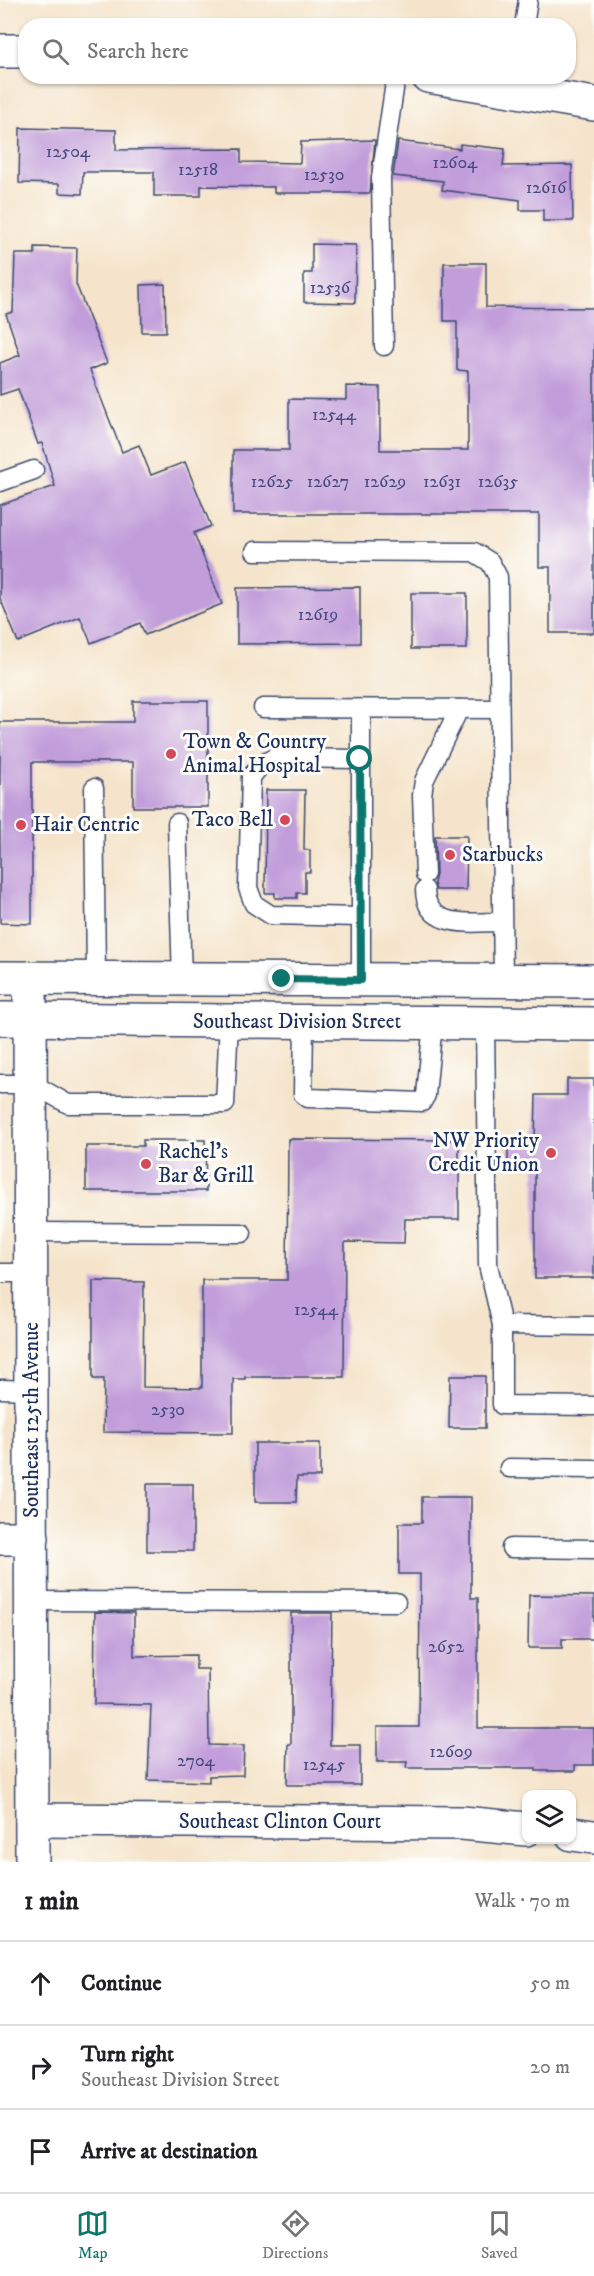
<!DOCTYPE html>
<meta charset="utf-8">
<style>
:root{--surface:#fff;--page:#f6f6f6;--text:#202124;--muted:#757577;--line:#e0e0e0;--accent:#0f766e}
body{margin:0;font-family:"IM FELL DW Pica",serif;background:var(--page);color:var(--text)}
.controls{position:absolute;right:18px;bottom:18px;display:grid;overflow:hidden;border-radius:12px;box-shadow:0 2px 4px #0004}
.controls button{width:54px;height:54px;display:grid;place-items:center;padding:0;border:0;border-bottom:2px solid var(--line);background:var(--surface);color:var(--text);font:30px sans-serif}
.stop{position:absolute;width:18px;height:18px;margin:-14px;border:4px solid #0f766e;border-radius:50%;background:#fff}
.stop.end{background:#0f766e;border-color:#fff;box-shadow:0 2px 6px #0008}
.list{margin:0;padding:0;list-style:none}
h2{display:flex;justify-content:space-between;align-items:center;height:78px;margin:0;padding:0 24px;font-size:26px}
h2 small{font-size:20px;font-weight:400;color:var(--muted)}
.list li{display:grid;grid-template-columns:39px 1fr auto;gap:18px;align-items:center;box-sizing:border-box;height:84px;padding:0 24px;border-top:2px solid var(--line)}
.list b{display:block;font-size:22px;white-space:nowrap}
.list p{margin:0;font-size:20px;white-space:nowrap;color:var(--muted)}
.list em{font-size:20px;font-style:normal;color:var(--muted)}
.icon{flex:none;width:33px;height:33px;fill:none;stroke:currentColor;stroke-width:2;stroke-linecap:round;stroke-linejoin:round}
.map{position:relative;flex:none;width:594px;height:1862px;overflow:hidden}
.search{position:absolute;background:var(--surface);box-shadow:0 2px 4px #0004;left:18px;right:18px;top:18px;height:66px;display:flex;align-items:center;gap:15px;box-sizing:border-box;padding:0 21px;border-radius:24px;color:var(--muted);font-size:22px}
.sheet{height:330px;background:var(--surface)}
nav{display:flex;justify-content:space-around;align-items:center;box-sizing:border-box;height:84px;border-top:2px solid var(--line);background:var(--surface);font-size:16px;color:var(--muted)}
nav a{display:grid;justify-items:center;gap:3px}
nav .on{color:var(--accent)}
.map>svg:first-child{display:block}
</style>
<div class="map">
<svg width="594" height="1862" viewBox="0 0 594 1862">
<rect width="100%" height="100%" fill="#fdfcf7"/>
<filter id="ink" filterUnits="userSpaceOnUse"><feTurbulence type="fractalNoise" baseFrequency=".0167" numOctaves="2"/><feDisplacementMap in="SourceGraphic" scale="12" xChannelSelector="R" yChannelSelector="G"/><feConvolveMatrix kernelMatrix="1 2 1 2 8 2 1 2 1" color-interpolation-filters="sRGB"/></filter>
<filter id="wash" filterUnits="userSpaceOnUse"><feTurbulence type="fractalNoise" baseFrequency=".008" numOctaves="4" result="noise"/><feDisplacementMap in="SourceGraphic" scale="24" xChannelSelector="R" yChannelSelector="G"/><feGaussianBlur stdDeviation="1.35" result="paint"/><feColorMatrix in="noise" values="0 0 0 0 0 0 0 0 0 0 0 0 0 0 0 0 0 1.4 0 .05"/><feComposite in="paint" operator="in"/></filter>
<g filter="url(#wash)">
<rect width="100%" height="100%" fill="#f5e4cb"/>
<g id="blocks">
<g fill="#c19dda">
<path d="M20 128 116 130V150L241 149V162L300 163 301 142 375 140 370 193H274V187L201 186V196H154V172H83L82 194 59 193V184L19 183Z"/>
<path d="M398 141 460 149V144L505 149 503 166 572 165 573 221H543V210H520V200L442 190 443 181 393 176Z"/>
<path d="M312 244 356 245 355 303 304 302V273H312Z"/>
<path d="M35 247 77 248 76 284 107 363 90 370 122 452 139 445 151 475 185 462 211 526 194 533 222 604 145 635 140 623 91 643 80 617 18 642 0 598V505L55 486 42 443 38 444 18 389 0 395V363L20 355 6 314 13 312 15 254H35Z"/>
<path d="M444 263H486V307L594 308V633H550V567H539V514H233V450H289V399L346 400V386L380 387V450H468V371L457 370V321H444Z"/>
<path d="M165 284 166 332H142L141 285Z"/>
<path d="M360 587V643L237 644V588Z"/>
<rect x="411" y="593" width="56" height="56"/>
<path d="M133 701H208V807H133V762H32V924L0 923V722H133Z"/>
<path d="M266 790H305L304 850H310V872H305V893H297V898H275V893H265Z"/>
<path d="M435 836H467L466 890H436L434 883 436 874Z"/>
<path d="M567 1079H594V1278H535V1166H508V1140H535L536 1095H567Z"/>
<path d="M288 1139 459 1140V1219H405L404 1243 345 1242 344 1377H245V1379H233V1433L103 1432 104 1379H93V1281L144 1282 143 1387 202 1388V1280H287Z"/>
<path d="M143 1140H205L206 1191H86V1146H143Z"/>
<path d="M450 1376H485V1428H449Z"/>
<path d="M255 1443H320V1477H297L296 1502H255Z"/>
<rect x="147" y="1484" width="46" height="67"/>
<path d="M422 1497H471V1598H478V1728H594V1765H575V1771H536V1768H406L407 1762H377V1727H419L420 1574H399V1523H422Z"/>
<path d="M529 1595 594 1596V1639H562V1648H528Z"/>
<path d="M95 1612 134 1613V1656L196 1655V1669H208L209 1745 244 1746 243 1775 209 1776V1782L148 1780 151 1705 94 1704Z"/>
<path d="M291 1613H332L330 1745H360V1785H287L288 1744H291Z"/>
</g>
</g>
</g>
<g filter="url(#ink)">
<use href="#blocks" fill-opacity="0" stroke="#3c4a6e" stroke-width="1.5"/>
<g fill="none" stroke-linecap="round" stroke-linejoin="round">
<g stroke="#3c4a6e" stroke-width="21">
<g id="lane">
<path d="M524 26 528 0"/>
<path d="M384 346 381 177 396 76"/>
<path d="M0 482 34 470"/>
<path d="M255 551 474 552 490 562 498 577 503 981"/>
<path d="M263 708 499 709"/>
<path d="M361 709V980"/>
<path d="M94 788 96 978"/>
<path d="M177 823 182 979"/>
<path d="M425 874 422 795 424 781 459 709"/>
<path d="M425 890C426 930 472 922 501 922"/>
<path d="M360 917 271 915 254 904 248 888 251 777 261 765 274 758 360 759"/>
<path d="M304 1022 303 1094 308 1098 422 1102 426 1095 433 1023"/>
<path d="M485 1024 488 1265 502 1325V1405L594 1406"/>
<path d="M0 1084H33L68 1104H225L229 1022"/>
<path d="M33 1232 242 1233"/>
<path d="M0 1273H33"/>
<path d="M502 1325 594 1326"/>
<path d="M0 1389 32 1390"/>
<path d="M509 1468 594 1469"/>
<path d="M511 1548 594 1549"/>
<path d="M32 1601 396 1602"/>
</g>
</g>
<g stroke="#3c4a6e" stroke-width="36">
<g id="street">
<path d="M0 51H26"/>
<path d="M428 76 594 104"/>
<path d="M30 978 32 1862"/>
<path d="M0 1538H32"/>
<path d="M32 1820 462 1823 526 1829"/>
<path d="M572 1834 594 1837"/>
</g>
</g>
<g stroke="#3c4a6e" stroke-width="36">
<g id="primary">
<path d="M0 978 594 981"/>
<path d="M0 1019 594 1024"/>
</g>
</g>
<use href="#lane" stroke="#fff" stroke-width="18"/>
<use href="#street" stroke="#fff" stroke-width="33"/>
<use href="#primary" stroke="#fff" stroke-width="33"/>
</g>
</g>
<g fill="none" stroke-linecap="round" stroke-linejoin="round" filter="url(#ink)">
<path stroke="#0f766e" stroke-width="8" d="M282 979 361 980 360 759"/>
</g>
<g fill="#d1495b" stroke="#fdfcf7" stroke-width="2">
<circle cx="171" cy="754" r="6"/>
<circle cx="285" cy="820" r="6"/>
<circle cx="21" cy="825" r="6"/>
<circle cx="450" cy="855" r="6"/>
<circle cx="551" cy="1153" r="6"/>
<circle cx="146" cy="1164" r="6"/>
</g>
<g text-anchor="middle" dominant-baseline="central" stroke-width="6" stroke-linejoin="round" paint-order="stroke">
<g font-size="18" fill="#444a7d">
<text x="68" y="152">12504</text>
<text x="455" y="163">12604</text>
<text x="198" y="170">12518</text>
<text x="324" y="175">12530</text>
<text x="546" y="188">12616</text>
<text x="330" y="288">12536</text>
<text x="334" y="415">12544</text>
<text x="272" y="482">12625</text>
<text x="328" y="482">12627</text>
<text x="385" y="482">12629</text>
<text x="442" y="482">12631</text>
<text x="498" y="482">12635</text>
<text x="318" y="615">12619</text>
<text x="316" y="1310">12544</text>
<text x="168" y="1410">2530</text>
<text x="446" y="1647">2652</text>
<text x="451" y="1752">12609</text>
<text x="196" y="1761">2704</text>
<text x="324" y="1765">12545</text>
</g>
<g font-size="21" fill="#1b2f5e" stroke="#fdfcf7" text-anchor="start">
<text x="183" y="742">Town &amp; Country<tspan x="183" dy="24">Animal Hospital</tspan></text>
<text x="273" y="820" text-anchor="end">Taco Bell</text>
<text x="33" y="825">Hair Centric</text>
<text x="462" y="855">Starbucks</text>
<text x="539" y="1141" text-anchor="end">NW Priority<tspan x="539" dy="24">Credit Union</tspan></text>
<text x="158" y="1152">Rachel's<tspan x="158" dy="24">Bar &amp; Grill</tspan></text>
</g>
<g font-size="21" fill="#1b2f5e" stroke="#fdfcf7">
<text x="297" y="1022">Southeast Division Street</text>
<text transform="translate(32 1420) rotate(-90)">Southeast 125th Avenue</text>
<text x="280" y="1822">Southeast Clinton Court</text>
</g>
</g>
</svg>
<div class="controls">
<button><svg class="icon" aria-label="layers" viewBox="0 0 24 24"><path d="M12 4l9 5-9 5-9-5zM3 14l9 5 9-5"/></svg></button>
</div>
<div class="stop" style="left:360px;top:759px"></div>
<div class="stop end" style="left:282px;top:979px"></div>
<div class="search"><svg class="icon" aria-label="search" viewBox="0 0 24 24"><circle cx="10" cy="10" r="6"/><path d="M15 15l6 6"/></svg>Search here</div>
</div>
<section class="sheet">
<h2>1 min<small>Walk · 70 m</small></h2>
<ul class="list">
<li><svg class="icon" aria-label="ahead" viewBox="0 0 24 24"><path d="M12 20V5M6 11l6-6 6 6"/></svg><div><b>Continue</b></div><em>50 m</em></li>
<li><svg class="icon" aria-label="right" viewBox="0 0 24 24"><path d="M7 20v-9h11M14 6l5 5-5 5"/></svg><div><b>Turn right</b><p>Southeast Division Street</p></div><em>20 m</em></li>
<li><svg class="icon" aria-label="arrive" viewBox="0 0 24 24"><path d="M6 21V4h12l-3 4 3 4H6"/></svg><div><b>Arrive at destination</b></div></li>
</ul>
</section>
<nav>
<a class="on"><svg class="icon" aria-label="map" viewBox="0 0 24 24"><path d="M3 6l6-2 6 2 6-2v14l-6 2-6-2-6 2zM9 4v14M15 6v14"/></svg>Map</a>
<a><svg class="icon" aria-label="directions" viewBox="0 0 24 24"><path d="M12 3l9 9-9 9-9-9zM9 14v-3h6M13 9l2 2-2 2"/></svg>Directions</a>
<a><svg class="icon" aria-label="saved" viewBox="0 0 24 24"><path d="M7 4h10v16l-5-4-5 4z"/></svg>Saved</a>
</nav>
